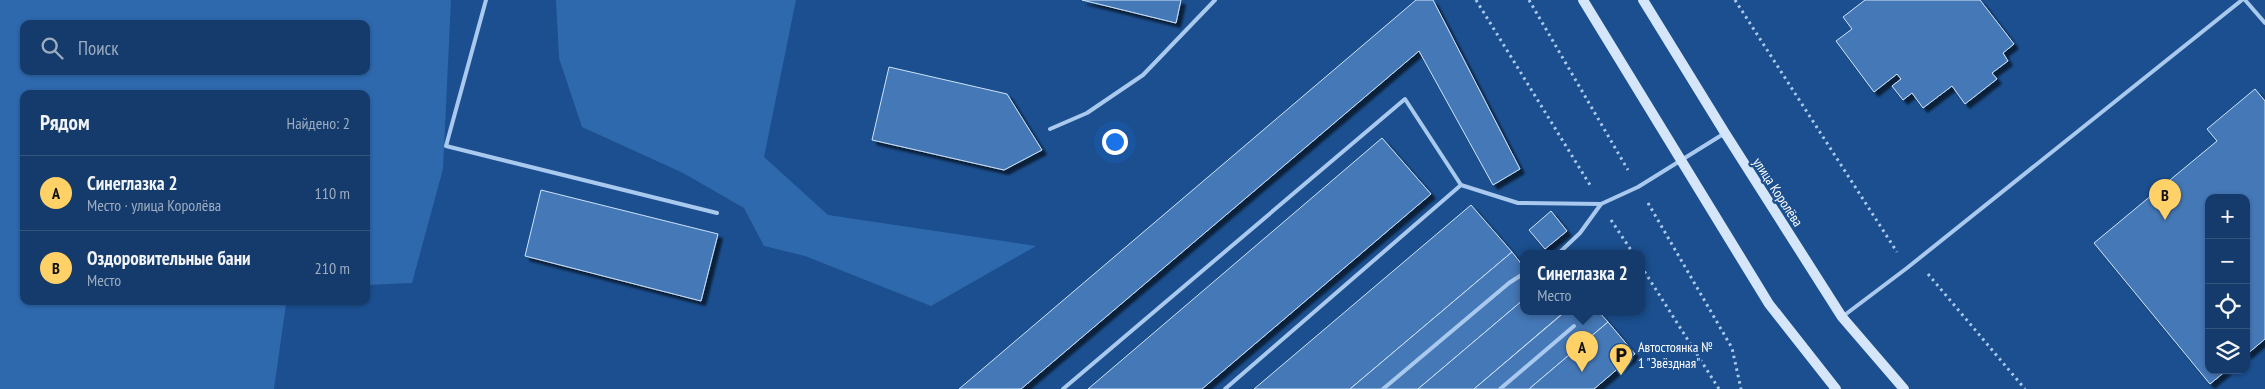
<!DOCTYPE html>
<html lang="ru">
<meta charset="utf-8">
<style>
:root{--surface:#143b6b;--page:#214673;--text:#f1f3f6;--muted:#9dadc1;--line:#33557e;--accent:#ffd166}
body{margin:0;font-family:"PT Sans Narrow",sans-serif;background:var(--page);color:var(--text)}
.controls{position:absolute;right:15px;bottom:15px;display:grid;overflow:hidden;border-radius:10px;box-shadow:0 1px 4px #0004}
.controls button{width:45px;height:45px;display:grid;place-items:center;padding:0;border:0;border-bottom:1px solid var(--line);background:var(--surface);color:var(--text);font:25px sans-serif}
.you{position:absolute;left:1114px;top:141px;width:18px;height:18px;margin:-12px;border:4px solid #fff;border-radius:50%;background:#1a73e8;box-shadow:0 0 0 8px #1a73e833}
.badge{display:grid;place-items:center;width:32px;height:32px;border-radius:50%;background:var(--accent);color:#111;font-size:16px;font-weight:700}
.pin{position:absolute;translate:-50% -41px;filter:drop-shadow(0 1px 2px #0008)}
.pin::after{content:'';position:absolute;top:26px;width:18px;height:15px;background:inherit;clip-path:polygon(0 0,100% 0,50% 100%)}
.popup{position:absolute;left:1520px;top:250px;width:125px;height:65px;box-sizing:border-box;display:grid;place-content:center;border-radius:10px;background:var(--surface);filter:drop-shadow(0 1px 4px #0005);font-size:16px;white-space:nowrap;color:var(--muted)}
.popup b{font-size:19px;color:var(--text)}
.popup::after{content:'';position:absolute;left:50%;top:100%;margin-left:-10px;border:10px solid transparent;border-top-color:var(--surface)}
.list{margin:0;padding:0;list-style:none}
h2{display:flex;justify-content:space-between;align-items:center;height:65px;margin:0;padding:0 20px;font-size:21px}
h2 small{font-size:16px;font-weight:400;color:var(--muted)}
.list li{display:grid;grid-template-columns:32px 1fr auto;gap:15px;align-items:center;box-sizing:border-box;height:75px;padding:0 20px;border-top:1px solid var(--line)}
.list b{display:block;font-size:19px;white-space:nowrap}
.list p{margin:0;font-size:16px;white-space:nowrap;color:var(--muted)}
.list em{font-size:16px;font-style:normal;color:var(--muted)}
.icon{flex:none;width:28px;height:28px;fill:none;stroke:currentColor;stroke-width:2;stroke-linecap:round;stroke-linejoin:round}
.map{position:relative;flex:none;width:2265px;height:389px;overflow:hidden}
.search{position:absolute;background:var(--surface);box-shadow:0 1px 4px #0004;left:20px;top:20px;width:350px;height:55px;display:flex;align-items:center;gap:12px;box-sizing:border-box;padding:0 18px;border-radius:10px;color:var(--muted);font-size:19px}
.panel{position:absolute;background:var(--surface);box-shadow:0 1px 4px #0004;left:20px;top:90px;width:350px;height:215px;border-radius:10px}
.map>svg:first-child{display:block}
</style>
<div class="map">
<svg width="2265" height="389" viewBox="0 0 2265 389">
<defs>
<filter id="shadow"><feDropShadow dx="4.5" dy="4.5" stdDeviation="1" flood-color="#0009"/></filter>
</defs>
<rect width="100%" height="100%" fill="#1b4f8f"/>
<g fill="#2e69ad" fill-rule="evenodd">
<path d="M0 0H451L443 169 412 283 366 285V94H24V301H293L286 304 274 389H0ZM24 24H366V71H24Z"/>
<path d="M556 0H796L764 157 828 215 1036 246 931 306 805 256 764 246 744 208 683 173 582 127 559 58Z"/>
</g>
<g fill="#4478b7" stroke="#cfe3fa" filter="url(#shadow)">
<path d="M1082 0H1181L1176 23Z"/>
<path d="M1416 0H1433L1520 169 1493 185 1419 51 1021 389H959Z"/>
<path d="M1865 0H1980L2014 44 2003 53 2008 61 1992 73 1997 79 1965 104 1952 86 1923 108 1912 93 1903 100 1892 86 1901 79 1897 74 1874 92 1836 41 1852 29 1843 17Z"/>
<path d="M889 67 1007 94 1042 150 1004 170 872 140Z"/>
<path d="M2255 89 2265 101V339L2246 355V198H2209V370H2227L2210 384 2094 243 2217 141 2207 129Z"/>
<path d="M1382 138 1431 194 1202 389H1088Z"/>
<path d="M541 190 718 234 701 301 525 256Z"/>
<path d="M1471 205 1512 252 1350 389H1254Z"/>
<path d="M1551 211 1567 231 1545 249 1529 230Z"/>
<path d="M1512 252 1523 266V300L1418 389H1350Z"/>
<path d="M1523 300V311H1561L1563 313 1474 389H1418Z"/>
<path d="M1566 311H1598L1608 322 1529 389H1474Z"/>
<path d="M1608 322 1635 354 1594 389H1529Z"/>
</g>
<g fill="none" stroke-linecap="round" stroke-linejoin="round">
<g stroke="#a9c9ee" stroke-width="3" stroke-dasharray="2.5 4" stroke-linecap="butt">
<path d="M1476 0 1590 185"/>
<path d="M1529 0 1628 170"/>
<path d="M1735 0 1897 252"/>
<path d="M1648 203 1732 348 1741 389"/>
<path d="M1611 220 1633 253"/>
<path d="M1641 266 1719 389"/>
<path d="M1928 274 2025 389"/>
</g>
<g stroke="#a9c9ee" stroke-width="4">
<path d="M486 0 446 146 717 213"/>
<path d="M2245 0 2265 23"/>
<path d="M1050 129 1087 113 1143 75 1215 0"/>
<path d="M1559 253 1580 233 1601 204"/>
<path d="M1842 317 1907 268 2242 0"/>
<path d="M1063 389 1405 99 1461 185 1518 203 1601 204 1638 187 1725 133"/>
<path d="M1225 389 1461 185"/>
<path d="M1383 389 1509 283 1523 274"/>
<path d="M1500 389 1574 326"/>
</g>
<g stroke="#d6e6fa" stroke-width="10">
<path d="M1583 0 1769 304 1836 389"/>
<path d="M1643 0 1725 133 1842 317 1904 389"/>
</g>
</g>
<defs>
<g id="parking-pin" transform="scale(1.25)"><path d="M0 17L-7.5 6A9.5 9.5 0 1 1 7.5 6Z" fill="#ffd166" stroke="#1b4f8f"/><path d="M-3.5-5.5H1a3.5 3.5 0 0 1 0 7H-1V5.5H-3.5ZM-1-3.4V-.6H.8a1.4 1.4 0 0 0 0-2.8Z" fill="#111"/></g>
</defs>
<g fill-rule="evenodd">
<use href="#parking-pin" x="1621" y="355"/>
</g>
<g text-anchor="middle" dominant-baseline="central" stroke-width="4.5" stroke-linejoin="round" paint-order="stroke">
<g font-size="14" fill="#fff" stroke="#1b4f8f">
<text transform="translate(1778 192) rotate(57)">улица Королёва</text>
</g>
<g font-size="14" fill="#fff" stroke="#1b4f8f" text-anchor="start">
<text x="1638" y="347">Автостоянка №<tspan x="1638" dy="16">1 "Звёздная"</tspan></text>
</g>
</g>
</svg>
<div class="controls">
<button>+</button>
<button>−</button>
<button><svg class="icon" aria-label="locate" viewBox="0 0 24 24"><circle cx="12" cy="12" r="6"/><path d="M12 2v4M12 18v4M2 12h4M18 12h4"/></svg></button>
<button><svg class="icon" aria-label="layers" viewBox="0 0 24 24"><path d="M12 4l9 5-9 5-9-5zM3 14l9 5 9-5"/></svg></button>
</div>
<div class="you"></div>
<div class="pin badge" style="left:1582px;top:372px">A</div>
<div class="popup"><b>Синеглазка 2</b>Место</div>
<div class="pin badge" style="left:2165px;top:220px">B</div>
<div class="search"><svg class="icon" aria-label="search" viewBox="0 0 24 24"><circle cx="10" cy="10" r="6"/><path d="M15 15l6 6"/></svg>Поиск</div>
<section class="panel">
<h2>Рядом<small>Найдено: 2</small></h2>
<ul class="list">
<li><span class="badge">A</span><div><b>Синеглазка 2</b><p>Место · улица Королёва</p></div><em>110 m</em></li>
<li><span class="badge">B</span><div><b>Оздоровительные бани</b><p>Место</p></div><em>210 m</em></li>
</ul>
</section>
</div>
